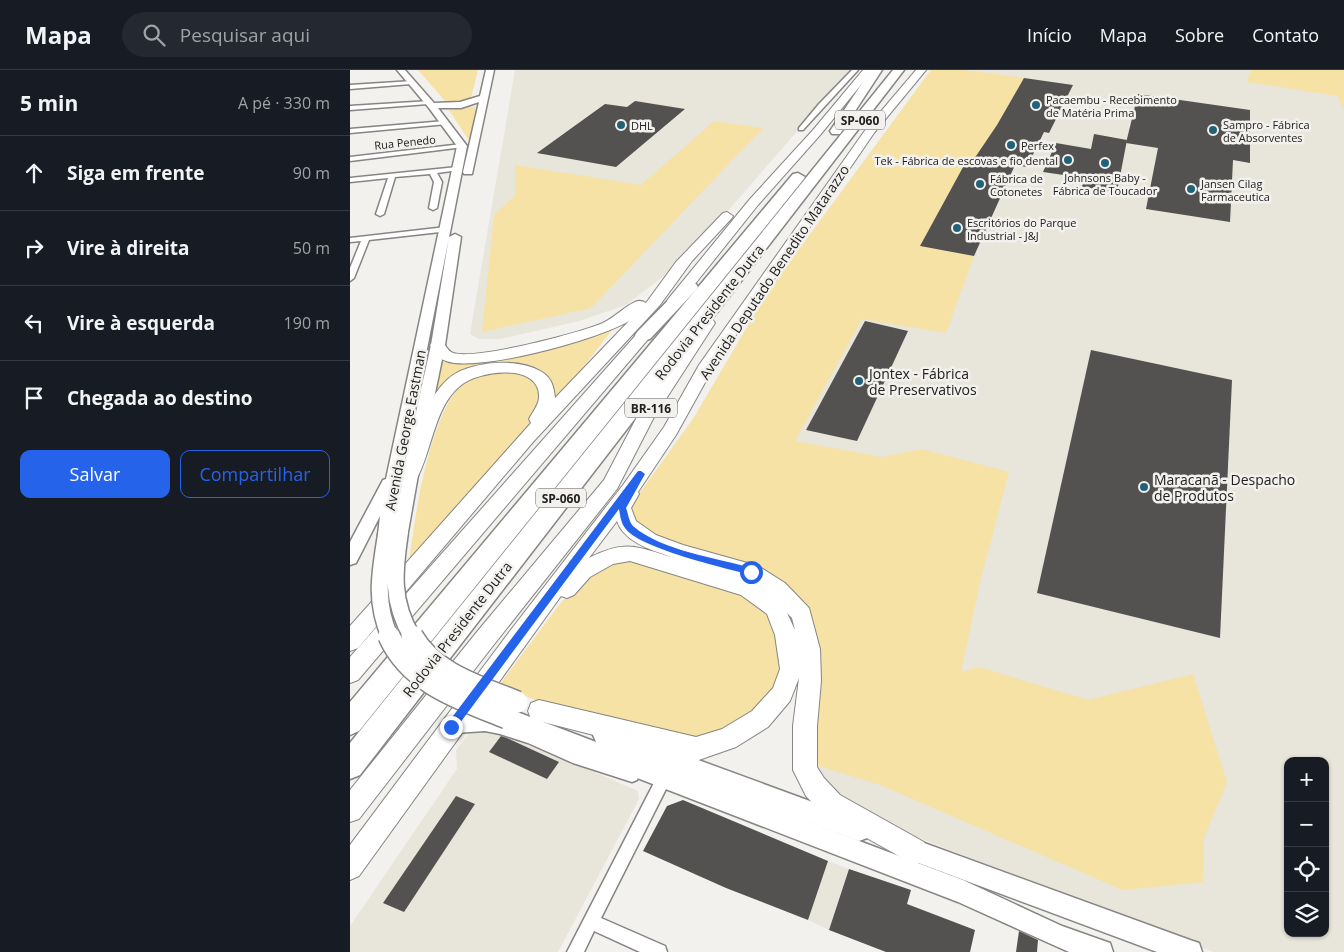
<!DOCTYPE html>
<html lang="pt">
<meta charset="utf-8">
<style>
:root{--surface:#171b24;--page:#242831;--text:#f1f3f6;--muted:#9ea1a6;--line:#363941;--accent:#2563eb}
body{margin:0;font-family:"Open Sans",sans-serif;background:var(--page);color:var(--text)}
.controls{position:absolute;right:15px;bottom:15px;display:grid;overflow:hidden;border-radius:10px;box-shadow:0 1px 4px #0004}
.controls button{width:45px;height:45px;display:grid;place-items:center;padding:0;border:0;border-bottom:1px solid var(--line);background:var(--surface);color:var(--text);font:25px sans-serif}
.stop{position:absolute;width:15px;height:15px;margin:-11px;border:4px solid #2563eb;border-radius:50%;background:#fff}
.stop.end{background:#2563eb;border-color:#fff;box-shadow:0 1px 5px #0008}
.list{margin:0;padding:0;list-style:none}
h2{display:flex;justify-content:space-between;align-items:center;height:65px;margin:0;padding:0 20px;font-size:21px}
h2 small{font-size:16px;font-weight:400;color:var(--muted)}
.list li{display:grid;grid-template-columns:32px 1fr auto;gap:15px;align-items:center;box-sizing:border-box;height:75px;padding:0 20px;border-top:1px solid var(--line)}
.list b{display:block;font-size:19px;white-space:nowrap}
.list em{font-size:16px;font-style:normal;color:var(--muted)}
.actions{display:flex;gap:10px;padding:15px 20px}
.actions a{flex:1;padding:11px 0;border:1px solid var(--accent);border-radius:10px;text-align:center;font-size:18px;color:var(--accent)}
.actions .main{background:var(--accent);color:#fff}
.icon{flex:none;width:28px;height:28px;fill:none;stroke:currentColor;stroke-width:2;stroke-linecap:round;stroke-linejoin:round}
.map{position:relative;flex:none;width:994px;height:882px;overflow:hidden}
header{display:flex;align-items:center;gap:30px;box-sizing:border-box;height:70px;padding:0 25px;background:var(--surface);border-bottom:1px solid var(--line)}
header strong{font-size:24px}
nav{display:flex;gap:28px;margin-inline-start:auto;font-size:18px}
.search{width:350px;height:45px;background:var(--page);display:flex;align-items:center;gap:12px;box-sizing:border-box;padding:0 18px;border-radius:28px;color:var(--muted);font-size:19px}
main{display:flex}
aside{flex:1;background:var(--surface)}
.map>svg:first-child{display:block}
</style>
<header>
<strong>Mapa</strong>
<div class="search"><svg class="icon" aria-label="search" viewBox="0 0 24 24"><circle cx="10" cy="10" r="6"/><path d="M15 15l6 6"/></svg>Pesquisar aqui</div>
<nav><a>Início</a><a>Mapa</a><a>Sobre</a><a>Contato</a></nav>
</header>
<main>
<aside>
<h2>5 min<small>A pé · 330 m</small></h2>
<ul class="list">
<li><svg class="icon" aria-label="ahead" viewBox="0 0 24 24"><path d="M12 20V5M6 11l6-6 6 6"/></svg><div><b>Siga em frente</b></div><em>90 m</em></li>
<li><svg class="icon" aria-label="right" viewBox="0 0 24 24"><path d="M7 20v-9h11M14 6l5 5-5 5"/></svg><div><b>Vire à direita</b></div><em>50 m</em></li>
<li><svg class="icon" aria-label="left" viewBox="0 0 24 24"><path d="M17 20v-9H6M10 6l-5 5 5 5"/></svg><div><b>Vire à esquerda</b></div><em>190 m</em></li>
<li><svg class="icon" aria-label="arrive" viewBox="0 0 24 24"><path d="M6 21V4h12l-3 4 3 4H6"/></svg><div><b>Chegada ao destino</b></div></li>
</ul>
<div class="actions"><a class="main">Salvar</a><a>Compartilhar</a></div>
</aside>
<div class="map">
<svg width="994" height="882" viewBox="0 0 994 882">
<rect width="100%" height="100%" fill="#f2f1ee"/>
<g fill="#e8e5da" fill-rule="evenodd">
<path d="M165 0H500L384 134 328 195 276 235 229 251 150 269H129L120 264Z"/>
<path d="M581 0H994V882H863L518 748 470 709 463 694 466 581 322 377 343 349 419 220ZM938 691H975V863H938Z"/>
<path d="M121 662H152L288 721 289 729 208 882H0V856L107 699 106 680Z"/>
<path d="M478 791 499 799 479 860 458 850Z"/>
</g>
<g fill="#f6e2a4">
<path d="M68 0H128L121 28C112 32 105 33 95 31Z"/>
<path d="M581 0H614L674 8 647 55 625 88H618L570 176 624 186 596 263 512 249 445 371 532 387 572 379 659 402 630 512 611 602 629 597 738 630 843 604 877 712 854 768 853 812 773 820 530 715 463 694 458 542 334 476 303 466 285 451 281 435 343 349 419 220Z"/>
<path d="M901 0H994V41L988 26 897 12Z"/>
<path d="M129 36 120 72 99 40Z"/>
<path d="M364 51 413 58 241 238 132 262 144 145 165 125V95L291 115Z"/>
<path d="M262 260 201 339 198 309 183 297 158 293 109 303 80 326 88 290 113 294Z"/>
<path d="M166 302 184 310 192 325 185 346 176 362 58 499C64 455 80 319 128 303 139 300 155 302 166 302Z"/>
<path d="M279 488 394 523 420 541 435 598 426 621 406 645 347 672 191 633 150 614 209 535 236 505Z"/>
</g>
<g fill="#535250">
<path d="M674 8 723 15 699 63 694 62 677 97 665 95 624 186 570 176 618 88 624 89 647 55Z"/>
<path d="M788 24 900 40V93L883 90 880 152 796 139 808 78 776 73Z"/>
<path d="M285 31 335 39 266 97 187 83 255 34 277 37Z"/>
<path d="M744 64 777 70 767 122 732 117 734 108 693 102 706 73 741 79Z"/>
<path d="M515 251 558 261 507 371 456 360Z"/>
<path d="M741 280 882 310 870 568 687 523Z"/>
<path d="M151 666 157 668 209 692 197 709 139 682Z"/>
<path d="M106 726 125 734 54 842 33 833Z"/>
<path d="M333 730 478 791 458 850 376 818 293 781 317 736Z"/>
<path d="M499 799 561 820 557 834 625 860 620 882H536L479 860Z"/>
<path d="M669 861 688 870 687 882H666Z"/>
</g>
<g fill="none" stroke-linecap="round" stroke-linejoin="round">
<g stroke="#868583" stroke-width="3">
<g id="street">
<path d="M502 0H508L453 60H449V58L469 34Z"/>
<path d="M63 11 64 12 61 14 0 19V15Z"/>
<path d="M80 31 81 32 78 34 0 40V36Z"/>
<path d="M95 51 97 52V54L0 63V59Z"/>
<path d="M112 74 115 76 114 77 0 91V87Z"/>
<path d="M107 97 110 99 109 100 87 103 92 112 87 138 83 140 79 138 84 112 80 104 45 107 34 144 30 146 26 144 38 108 0 112V108Z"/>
<path d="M96 157H99V161L19 170 4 208 0 211V198L11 171 0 172V168Z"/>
<path d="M120 647C158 649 189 665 223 679 242 686 262 692 282 698L287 700 289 705 287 710 282 712 223 693 178 673 150 664 135 661 105 663 100 661 98 656 100 651Z"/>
<path d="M311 707 316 709 318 714 316 719 251 848 315 876 317 882H290L244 861 234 882H217L306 709Z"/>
</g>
</g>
<g stroke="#868583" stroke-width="3">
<g id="secondary">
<path d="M47 0H55L84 33 110 32 130 26 136 0H144L122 104H114L113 102 129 32 111 38H88L117 76 52 406 51 410 81 275 99 167 105 164 111 167 95 275 68 405 58 462 56 467 50 469 44 466 42 470 36 472 30 470 28 465 30 446 6 493 0 495V472L33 410 36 409 107 76 79 38Z"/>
<path d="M157 638 246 672 243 665 246 658 253 655 509 749 517 752 520 760 517 768 509 771 379 722 613 810 712 856 760 873 763 882H719L608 832 150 655 147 648 150 641Z"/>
<path d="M555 766 840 870 849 873 852 882H807L555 788 547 785 544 777 547 769Z"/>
</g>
</g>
<g stroke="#868583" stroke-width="2">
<g id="primary">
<path d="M513 0H523L471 64 408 135 329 234H319L317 231 319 228 400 129 463 60Z"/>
<path d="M566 0H576L524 63 362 300 326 365 288 422 289 424 281 438 286 451 306 465 333 475 408 496 435 513 459 538 470 579 471 611 467 656V697L474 708 490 725 574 772 578 781 574 790 565 794 556 790 472 743 456 726 443 700V656L449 608 440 631 418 657 386 677 346 691 181 649 178 641 181 633 189 630 346 667 372 659 402 641 423 618 430 599 425 565 417 544 391 525 280 491 263 494 240 507 224 525 217 528 211 526 9 806 0 810V775L160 561 273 415 314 357 349 295 516 59ZM267 451C274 473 305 481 324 488 287 477 276 469 239 488ZM437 543 442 548 445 560Z"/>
<path d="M377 142 383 146 381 149 342 191 310 235 183 372 8 578 0 581V556L181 353 179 349C182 343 188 336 189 328 191 292 128 300 110 316 84 337 82 382 66 410L60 412 54 410 51 405C62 376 74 330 98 309 118 291 169 287 192 302 202 308 204 318 205 328L279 251C250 269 127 303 96 291 87 288 84 283 80 275L83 272H93C96 276 98 281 103 283 127 290 229 263 253 253 265 247 274 237 285 232 289 230 293 231 296 233L326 192 373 143Z"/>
<path d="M306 246 311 248 313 251 311 254 8 610 0 613V587L301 248Z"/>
<path d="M358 248 363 250 365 253 303 349 267 419 142 577 9 749 0 752V720L126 563 254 410 289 343 353 250Z"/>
</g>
</g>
<g stroke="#868583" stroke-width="3">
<g id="highway">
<path d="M521 0H532L490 64H482L480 61Z"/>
<path d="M543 0H554L10 705 0 709V673Z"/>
<path d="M448 103 455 107 453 110 9 661 0 665V632L443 104Z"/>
<path d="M340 212 346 214 348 217 346 220 300 269 294 270 288 269 285 265 288 261 334 214Z"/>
</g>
</g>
<use href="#street" fill="#fff" fill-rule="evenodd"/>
<use href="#secondary" fill="#fff" fill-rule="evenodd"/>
<use href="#primary" fill="#fff" fill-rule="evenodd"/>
<use href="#highway" fill="#fff" fill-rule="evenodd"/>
<g stroke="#868583" stroke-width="19" stroke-linecap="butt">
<g id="secondary-bridge-far1">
<path d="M50 462C44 502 41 531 62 567"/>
<path d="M36 465C30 503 24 531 40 567"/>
</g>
</g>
<g stroke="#868583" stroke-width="24" stroke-linecap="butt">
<g id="secondary-bridge">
<path d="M39 566C60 614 113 630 157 648"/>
<path d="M62 566C84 604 128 616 167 632"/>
</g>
</g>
<use href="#secondary-bridge-far1" stroke="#fff" stroke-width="16"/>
<use href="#secondary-bridge" stroke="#fff" stroke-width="21"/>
</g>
<path fill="#2563eb" d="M288 401H291L295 404 276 438C278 443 279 452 283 456 313 482 367 487 404 499V504L401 505C375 498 288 478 275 458 271 453 270 445 269 439L104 661H97V654Z"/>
<g fill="#226277" stroke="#f2f1ee" stroke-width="2">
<circle cx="686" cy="35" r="5"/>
<circle cx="271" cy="55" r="5"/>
<circle cx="863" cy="60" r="5"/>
<circle cx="661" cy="75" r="5"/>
<circle cx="718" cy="90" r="5"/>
<circle cx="755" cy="93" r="5"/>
<circle cx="630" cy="114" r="5"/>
<circle cx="841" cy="119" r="5"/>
<circle cx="607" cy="158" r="5"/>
<circle cx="509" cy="311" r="5"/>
<circle cx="794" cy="417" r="5"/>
</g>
<g text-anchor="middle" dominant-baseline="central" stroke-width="5" stroke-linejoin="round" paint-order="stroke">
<g font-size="11" fill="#222120" stroke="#f2f1ee" text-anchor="start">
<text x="696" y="29">Pacaembu - Recebimento<tspan x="696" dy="13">de Matéria Prima</tspan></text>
<text x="873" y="54">Sampro - Fábrica<tspan x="873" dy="13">de Absorventes</tspan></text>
<text x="281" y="55">DHL</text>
<text x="671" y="75">Perfex</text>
<text x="708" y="90" text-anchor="end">Tek - Fábrica de escovas e fio dental</text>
<text x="755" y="107" text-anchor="middle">Johnsons Baby -<tspan x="755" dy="13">Fábrica de Toucador</tspan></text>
<text x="640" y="108">Fábrica de<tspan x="640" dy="13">Cotonetes</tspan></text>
<text x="851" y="113">Jansen Cilag<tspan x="851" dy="13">Farmaceutica</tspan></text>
<text x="617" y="152">Escritórios do Parque<tspan x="617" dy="13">Industrial - J&amp;J</tspan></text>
</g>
<g font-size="11" fill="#222120" stroke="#f2f1ee">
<text transform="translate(55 72) rotate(-6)">Rua Penedo</text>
</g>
<g fill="#f2f1ee" stroke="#605f5e" stroke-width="1">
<rect x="485" y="40.5" width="50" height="19" rx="4"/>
<rect x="275" y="328.5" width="52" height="19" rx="4"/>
<rect x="186" y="418.5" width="50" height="19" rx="4"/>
</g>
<g font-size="12" font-weight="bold" fill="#222120">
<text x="510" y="50">SP-060</text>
<text x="301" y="338">BR-116</text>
<text x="211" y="428">SP-060</text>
</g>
<g font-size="14" fill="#222120" stroke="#f2f1ee">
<text transform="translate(424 202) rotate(-56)">Avenida Deputado Benedito Matarazzo</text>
<text transform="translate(359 242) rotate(-52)">Rodovia Presidente Dutra</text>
<text transform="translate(55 360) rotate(-79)">Avenida George Eastman</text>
<text transform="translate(107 559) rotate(-52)">Rodovia Presidente Dutra</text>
</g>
<g font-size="14" fill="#222120" stroke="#f2f1ee" text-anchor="start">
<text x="519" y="303">Jontex - Fábrica<tspan x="519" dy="16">de Preservativos</tspan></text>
<text x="804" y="409">Maracanã - Despacho<tspan x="804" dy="16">de Produtos</tspan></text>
</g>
</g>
</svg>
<div class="controls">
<button>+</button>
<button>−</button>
<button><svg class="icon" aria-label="locate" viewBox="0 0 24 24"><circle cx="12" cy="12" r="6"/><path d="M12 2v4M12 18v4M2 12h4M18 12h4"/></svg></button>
<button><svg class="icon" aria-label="layers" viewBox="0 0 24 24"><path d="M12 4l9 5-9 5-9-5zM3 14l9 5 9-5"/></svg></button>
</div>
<div class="stop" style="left:401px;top:502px"></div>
<div class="stop end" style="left:101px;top:657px"></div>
</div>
</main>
